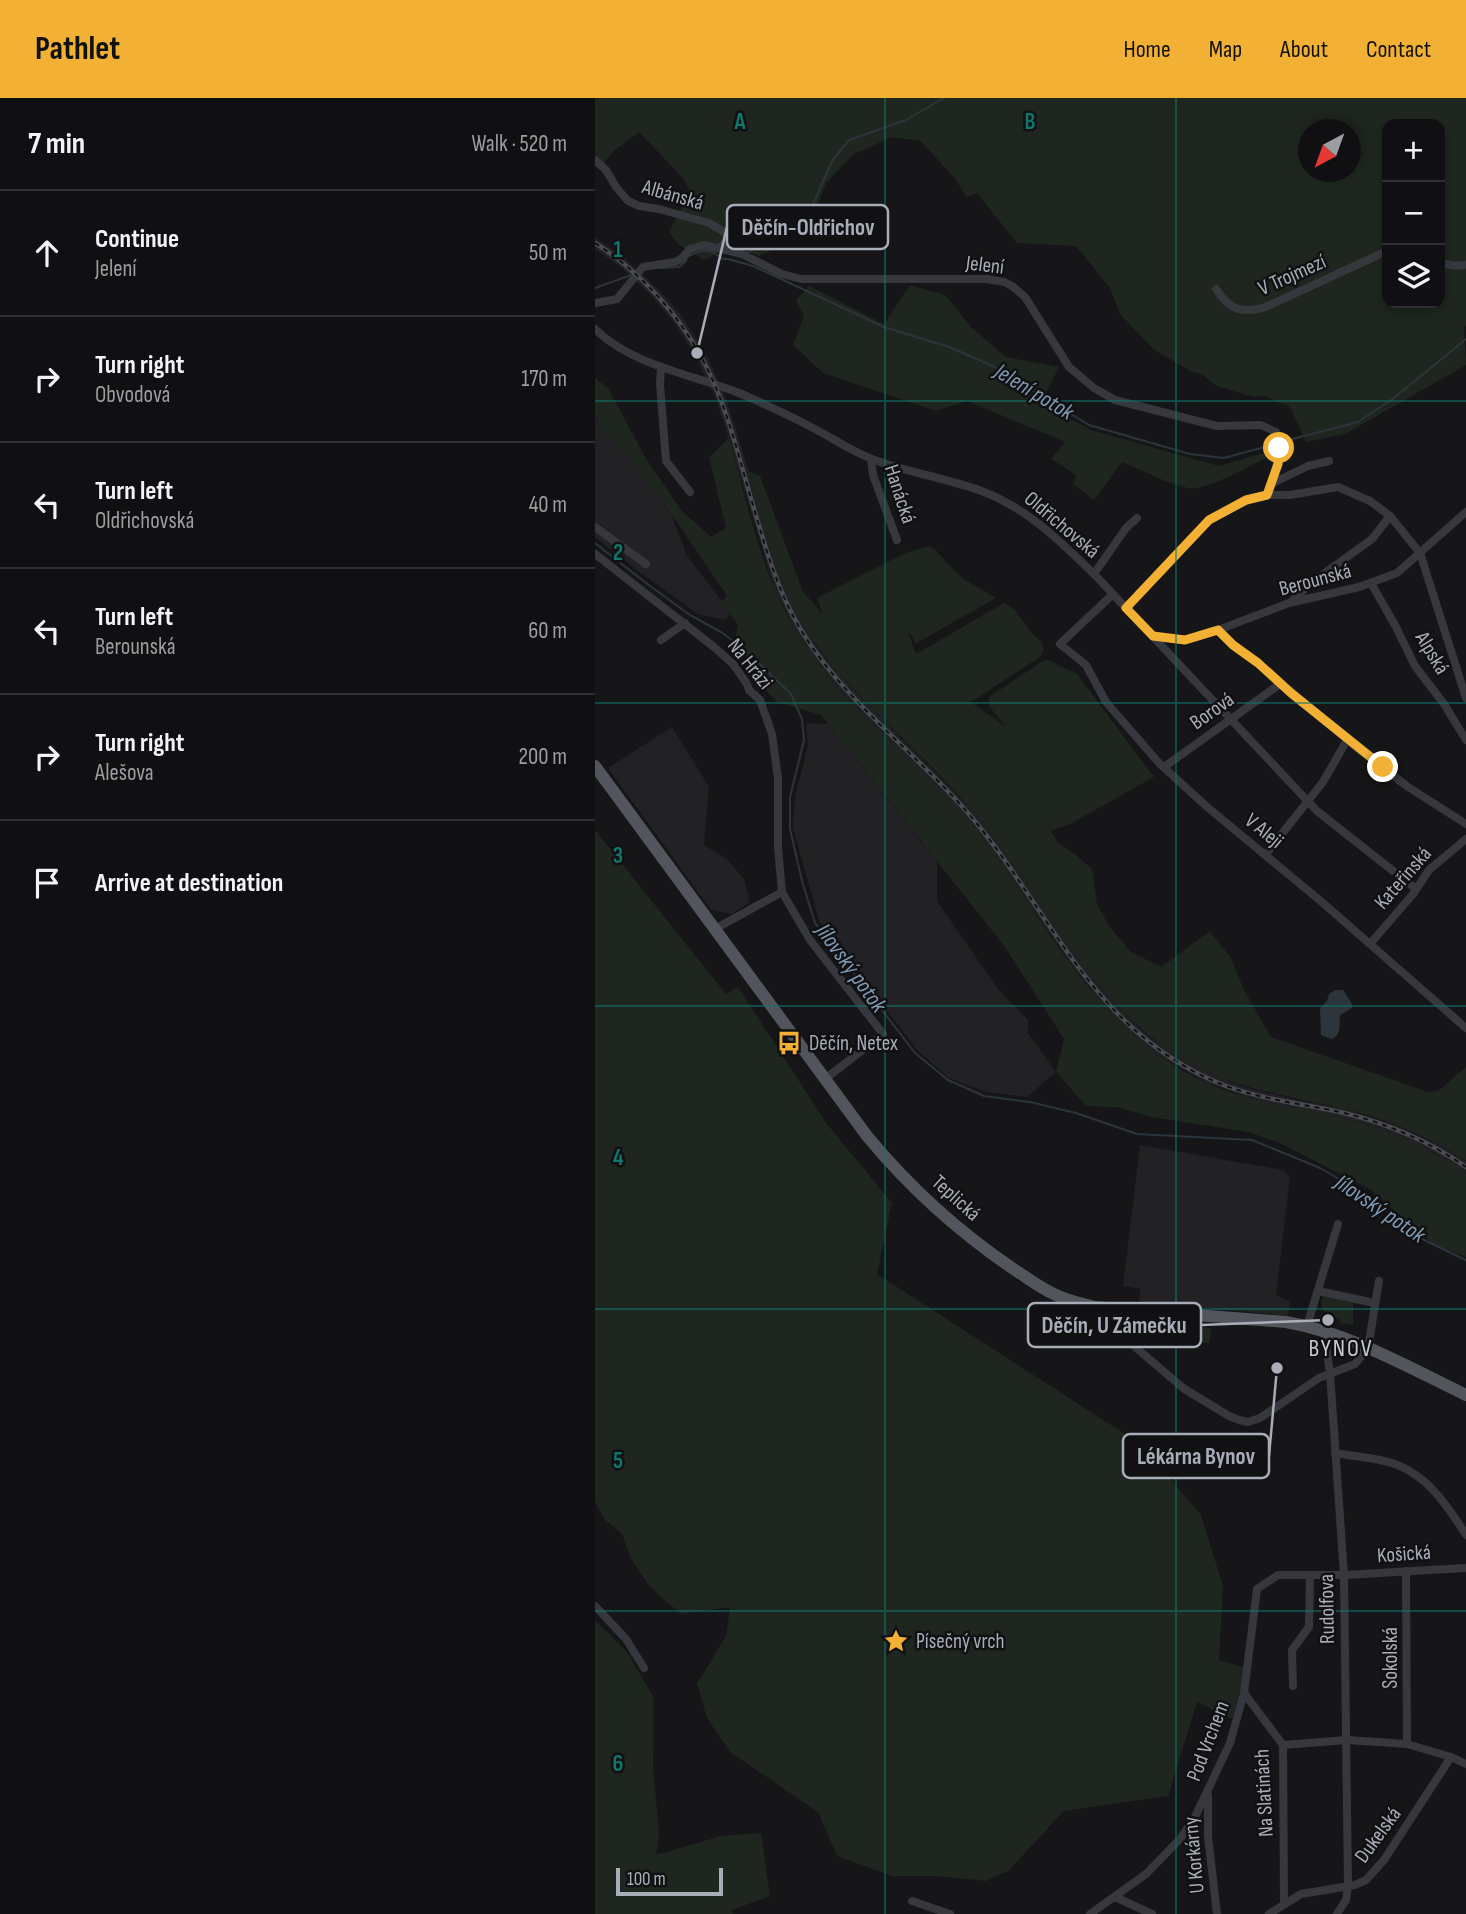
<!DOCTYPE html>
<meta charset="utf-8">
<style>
:root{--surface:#101012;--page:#1e1e20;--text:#f1f3f6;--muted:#9c9d9f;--line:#303032;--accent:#f2b134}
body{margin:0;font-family:"Sofia Sans Condensed",sans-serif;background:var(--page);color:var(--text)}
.controls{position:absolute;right:21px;top:21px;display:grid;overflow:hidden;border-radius:14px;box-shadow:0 4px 10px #0003}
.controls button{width:63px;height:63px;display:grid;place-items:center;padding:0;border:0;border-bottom:2px solid var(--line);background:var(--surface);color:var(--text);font:35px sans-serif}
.compass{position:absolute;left:703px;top:21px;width:63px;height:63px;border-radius:50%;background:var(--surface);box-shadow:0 4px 10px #0003;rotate:221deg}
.scale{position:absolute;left:21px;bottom:18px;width:107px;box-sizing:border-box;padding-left:7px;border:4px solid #a8adb8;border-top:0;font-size:19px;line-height:24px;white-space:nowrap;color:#a8adb8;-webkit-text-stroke:5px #111113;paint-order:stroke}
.stop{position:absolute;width:21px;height:21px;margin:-16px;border:5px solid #f2b134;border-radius:50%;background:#fff}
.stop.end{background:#f2b134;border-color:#fff;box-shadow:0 2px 7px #0008}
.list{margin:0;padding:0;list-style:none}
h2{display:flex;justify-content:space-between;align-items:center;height:91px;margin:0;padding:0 28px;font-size:30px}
h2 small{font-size:23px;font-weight:400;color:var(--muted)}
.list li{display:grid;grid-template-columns:46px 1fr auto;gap:21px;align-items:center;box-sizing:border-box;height:126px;padding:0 28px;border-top:2px solid var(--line)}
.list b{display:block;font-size:26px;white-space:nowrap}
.list p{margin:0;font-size:23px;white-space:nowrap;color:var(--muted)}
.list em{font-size:23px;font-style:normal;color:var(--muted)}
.icon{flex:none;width:38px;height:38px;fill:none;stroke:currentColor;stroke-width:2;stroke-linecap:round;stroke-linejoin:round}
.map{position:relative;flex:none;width:871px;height:1816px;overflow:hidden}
header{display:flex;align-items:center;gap:42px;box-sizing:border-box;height:98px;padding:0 35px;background:var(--accent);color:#111}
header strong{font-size:33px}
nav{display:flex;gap:38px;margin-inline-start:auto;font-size:24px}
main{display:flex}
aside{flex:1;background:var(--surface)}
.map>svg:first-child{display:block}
</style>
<header>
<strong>Pathlet</strong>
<nav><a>Home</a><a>Map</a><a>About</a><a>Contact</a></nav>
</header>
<main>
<aside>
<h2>7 min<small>Walk · 520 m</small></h2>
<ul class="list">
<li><svg class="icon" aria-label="ahead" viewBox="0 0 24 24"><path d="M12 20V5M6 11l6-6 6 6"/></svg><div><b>Continue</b><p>Jelení</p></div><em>50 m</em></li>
<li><svg class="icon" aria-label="right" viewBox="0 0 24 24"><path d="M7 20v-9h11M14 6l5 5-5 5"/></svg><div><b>Turn right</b><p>Obvodová</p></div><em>170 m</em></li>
<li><svg class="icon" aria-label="left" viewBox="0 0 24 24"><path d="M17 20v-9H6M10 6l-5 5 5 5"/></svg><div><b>Turn left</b><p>Oldřichovská</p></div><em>40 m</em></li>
<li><svg class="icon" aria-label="left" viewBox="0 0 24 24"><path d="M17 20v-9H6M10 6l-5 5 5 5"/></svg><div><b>Turn left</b><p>Berounská</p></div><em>60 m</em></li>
<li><svg class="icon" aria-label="right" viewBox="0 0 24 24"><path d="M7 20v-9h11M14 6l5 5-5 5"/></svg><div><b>Turn right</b><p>Alešova</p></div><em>200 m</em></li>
<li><svg class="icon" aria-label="arrive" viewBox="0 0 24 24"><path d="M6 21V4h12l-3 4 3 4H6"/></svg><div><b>Arrive at destination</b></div></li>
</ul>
</aside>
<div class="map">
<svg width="871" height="1816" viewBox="0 0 871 1816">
<rect width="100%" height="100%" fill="#161618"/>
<g fill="#222225">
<path d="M0 139 33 163 63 191 86 217 112 258 132 303 188 485 208 526 221 548 256 589 376 711 400 740 507 891 538 924 557 941 576 954 616 976 650 989 698 1001 750 1011 800 1027 844 1047 869 1062 871 1063V1075L839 1055 773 1027 748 1020 671 1005 612 985 571 962 551 948 516 916 477 867 392 746 369 717 249 596 227 571 213 553 199 531 179 489 123 306 103 263 78 223 56 197 27 170 0 151Z"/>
<path d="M0 316 4 326 60 392 77 418 92 458 136 515 130 522 103 516 46 475 0 439Z"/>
<path d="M211 625 233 626 342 764V803L403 891 433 922V935L461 974 432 999 392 994 354 980 322 952 224 823 198 730 200 698 213 648Z"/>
<path d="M77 629 114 689 109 747 132 761 149 781 155 804 137 816 116 812 13 670Z"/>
<path d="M545 1047 688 1072 695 1079 681 1197 695 1204 693 1218 544 1203 545 1191 528 1188Z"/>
</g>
<g fill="#1e261f" fill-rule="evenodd">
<path d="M0 0H871V228L869 229 871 267 750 336 711 344 695 309 670 298 658 299 622 288 607 276 597 274 558 251 525 216 515 190 481 148 422 145 382 95 371 99 361 82 326 43 297 39 259 56 231 85 212 136 164 158 138 148 109 162 83 146 74 134 95 94 89 81 44 34 19 53 8 66 0 58ZM792 26H845V205H792ZM713 32H755V74H713Z"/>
<path d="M315 187 350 197 377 230 411 259 464 269 446 305 496 332 624 368 679 352 678 356C660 365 611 394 593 390 573 386 547 372 527 364L499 402 478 386 481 377 456 361 470 344 372 303 341 313 228 275 198 247 209 218 201 202 214 188 289 226Z"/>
<path d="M0 280 13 290 50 359 86 412 116 439 131 430 114 359 134 340C152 404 166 474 200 532 243 605 317 655 371 719 442 804 488 915 588 973 642 1004 693 1006 751 1021 793 1032 835 1050 871 1075V1159L839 1147 776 1092 685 1045 653 1034 557 1019 521 1009 491 1008 461 974 469 941 410 849 226 617 182 604 169 590 140 542 143 527 126 503 132 498 60 392 4 326 0 316Z"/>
<path d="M153 373 165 378 208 494 228 516 222 500 310 455 334 448 340 452 367 480 401 500 320 546 318 539 313 534 321 556 409 505 420 512 436 534 447 544 449 551 445 559 376 604 411 629 394 608V599L451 561 482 576 559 679 477 725 456 733 463 745 481 757 497 771 502 806 514 828 536 854 566 869 615 833 636 860 649 892 676 939 833 994 843 993 871 969V1063C835 1039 792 1021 750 1011 696 998 643 992 594 965 493 908 449 794 375 710 345 676 311 644 279 612 253 585 227 559 208 527 181 479 168 425 153 373Z"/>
<path d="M0 732 131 896 143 889 232 1026 297 1105 282 1176 547 1347 606 1417 628 1488 624 1562 648 1569 646 1590 637 1621 602 1604 573 1698 469 1713 413 1773 391 1783 340 1778H297L242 1758 223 1714 135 1654 112 1620 102 1586 131 1538 135 1509 86 1516 55 1489 36 1461 27 1436 10 1422 0 1404Z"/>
<path d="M728 1198 758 1203V1227L745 1225V1222L742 1220 740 1224 734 1220V1216L727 1212 726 1204Z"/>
<path d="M589 1228 616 1230 615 1245 588 1243Z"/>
<path d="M0 1522 32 1554 59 1600 58 1666 64 1738 61 1757 126 1738 166 1735 175 1798 137 1812 138 1816H0Z"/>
</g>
<path fill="#2c353c" d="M740 892H748L757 906V910L745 917C744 927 747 937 737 941L726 937 725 910 732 903 734 896Z"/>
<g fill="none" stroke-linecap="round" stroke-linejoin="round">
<g stroke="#2c353c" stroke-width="2">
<path d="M151 155 205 127 215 113 237 63 254 42 311 22 349 0"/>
<path d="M65 170 84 169 91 163 92 159C108 151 114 150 128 161H133L158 168 289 229 354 249 398 268 494 327 595 356 629 360 681 346"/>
<path d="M0 190 36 177"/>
<path d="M686 344 763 324 799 300 871 241"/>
<path d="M0 445 51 485 95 517 126 534 148 550 196 596 207 621 209 642 195 699V731L207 783 220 825 320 955 353 982 389 998 435 1004 481 1015 542 1036 657 1042 725 1070 780 1102 829 1142 871 1162"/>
</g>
<g stroke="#37383d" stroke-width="8">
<path d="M0 62 11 72 21 89 33 103 44 108 64 111 114 125 131 135 132 142 125 149"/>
<path d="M845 165 860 168 871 167"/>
<path d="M621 191C635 212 644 215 668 210L792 153"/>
<path d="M0 205 22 201 48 169 80 164 86 161 95 151 109 147 147 156 187 176 206 181H392L409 184 417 188 430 199 474 269 499 290 520 302 622 328 666 327 681 334C687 358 680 375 672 397"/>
<path d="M0 231C37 268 101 277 149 297 171 307 194 317 216 329 236 339 256 353 277 361 313 375 353 380 389 394 433 411 466 444 499 476L722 713 821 791"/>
<path d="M66 269 65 286 71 363 95 394"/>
<path d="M276 361 278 377 302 442"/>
<path d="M676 386 713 368 734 363"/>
<path d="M0 429 51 466"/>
<path d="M0 456 119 549 138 566 152 586 154 592 165 602 177 636 183 680V750L187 794"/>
<path d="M499 476 531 430 542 420"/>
<path d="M776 485 801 529 820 568 849 606 871 642"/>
<path d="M517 497 465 546 491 567 511 604 564 665 611 708 728 805 871 930"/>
<path d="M697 503 716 485 777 441 795 418"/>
<path d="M531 510 614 422 651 403 672 397H695L743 389 775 403 795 418 825 455 871 600"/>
<path d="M623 532 638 547 663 565 762 650 813 689 871 726"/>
<path d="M558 539 590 542 623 532 694 505 764 489 802 475 871 414"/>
<path d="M66 542 90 525"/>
<path d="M569 669 685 586"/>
<path d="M670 757 728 684 752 642"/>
<path d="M120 831 187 794 215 842 288 936 230 981"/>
<path d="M775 846 818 796 834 772 871 741"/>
<path d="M723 1193 780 1205"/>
<path d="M500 1209 504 1218 588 1290 634 1318 644 1322 653 1324 665 1320 724 1280 760 1266 773 1250 784 1183"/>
<path d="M712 1228 743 1126"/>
<path d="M729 1234 735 1275 749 1477 753 1788 751 1802 742 1816"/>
<path d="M740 1355C756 1358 773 1359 789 1363 828 1371 851 1405 871 1437"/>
<path d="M811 1473 812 1646"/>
<path d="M0 1508 31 1541 49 1570"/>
<path d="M698 1588 697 1552 714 1529 715 1477"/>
<path d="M649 1595 688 1647 689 1806"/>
<path d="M688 1647 752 1642 812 1646 856 1659 871 1666"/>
<path d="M613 1697V1738L622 1816"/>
<path d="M520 1799 557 1816"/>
<path d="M317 1803 355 1816"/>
<path d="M495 1816 551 1776 585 1741 599 1721 635 1645 649 1595 662 1491 683 1477H749L871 1470"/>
<path d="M674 1816 706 1796 760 1787 771 1782 789 1762 856 1659"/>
</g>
<path stroke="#53555c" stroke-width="12" d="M0 668 272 1038C315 1090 366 1136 423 1174 434 1181 446 1190 459 1196 472 1203 486 1205 500 1209L691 1224C754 1235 813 1269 871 1297"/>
<g stroke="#4a4c52" stroke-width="4.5">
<path id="rail" d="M0 145C59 183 103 239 127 305 140 340 149 378 160 414 172 455 184 496 206 532 249 603 319 653 373 715 427 777 465 856 521 914 552 946 589 972 631 988 670 1002 709 1006 749 1015 791 1025 835 1044 871 1069"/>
</g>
<use href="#rail" stroke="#111113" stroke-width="2" stroke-dasharray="5" stroke-linecap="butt"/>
</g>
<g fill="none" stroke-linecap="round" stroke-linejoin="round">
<path stroke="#f2b134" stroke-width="9" d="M684 350 683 366 672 397 651 402 614 422 531 510 558 538 590 542 623 532 638 547 663 565 696 595 788 669"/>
</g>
<path fill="none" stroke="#0f766e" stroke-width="2" stroke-opacity="0.55" d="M290 0V1816M581 0V1816M0 303H871M0 605H871M0 908H871M0 1211H871M0 1513H871"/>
<defs>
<g id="bus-bare" transform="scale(1.89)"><path d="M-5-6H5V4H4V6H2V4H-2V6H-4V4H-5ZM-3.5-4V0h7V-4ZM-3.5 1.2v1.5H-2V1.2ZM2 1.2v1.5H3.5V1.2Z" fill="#f2b134" stroke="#111113" stroke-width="2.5" paint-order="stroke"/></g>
<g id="sight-bare" transform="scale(1.89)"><path d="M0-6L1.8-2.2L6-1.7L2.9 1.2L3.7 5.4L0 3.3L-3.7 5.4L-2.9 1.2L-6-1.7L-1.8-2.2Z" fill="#f2b134" stroke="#111113" stroke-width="2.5" paint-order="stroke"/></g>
</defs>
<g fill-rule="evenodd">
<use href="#bus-bare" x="194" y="945"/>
<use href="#sight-bare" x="301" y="1543"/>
</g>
<g text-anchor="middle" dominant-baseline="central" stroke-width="5" stroke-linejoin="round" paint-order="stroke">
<g font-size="21" fill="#a8adb8" stroke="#111113">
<text transform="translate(78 97) rotate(16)">Albánská</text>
<text transform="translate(390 167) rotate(7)">Jelení</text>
<text transform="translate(697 177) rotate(-24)">V Trojmezí</text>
<text transform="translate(305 396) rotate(72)">Hanácká</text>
<text transform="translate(467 427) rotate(40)">Oldřichovská</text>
<text transform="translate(720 482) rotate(-15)">Berounská</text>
<text transform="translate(837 555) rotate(59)">Alpská</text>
<text transform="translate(155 566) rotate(51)">Na Hrázi</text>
<text transform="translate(617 613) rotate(-35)">Borová</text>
<text transform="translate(669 733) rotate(39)">V Aleji</text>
<text transform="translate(808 780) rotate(-49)">Kateřinská</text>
<text transform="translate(361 1100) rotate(42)">Teplická</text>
<text transform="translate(809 1456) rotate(-4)">Košická</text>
<text transform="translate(732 1511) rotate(-91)">Rudolfova</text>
<text transform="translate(795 1560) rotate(-90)">Sokolská</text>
<text transform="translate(613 1643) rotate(-69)">Pod Vrchem</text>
<text transform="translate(669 1695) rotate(-93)">Na Slatinách</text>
<text transform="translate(783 1737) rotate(-54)">Dukelská</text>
<text transform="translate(599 1757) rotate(-95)">U Korkárny</text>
</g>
<g font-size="21" fill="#a8adb8" stroke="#111113" text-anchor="start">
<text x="214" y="945">Děčín, Netex</text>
<text x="321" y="1543">Písečný vrch</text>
</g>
<g font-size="23" font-style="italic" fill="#7f9bb3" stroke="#111113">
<text transform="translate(439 294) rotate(31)">Jelení potok</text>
<text transform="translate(256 870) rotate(54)">Jílovský potok</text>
<text transform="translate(785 1111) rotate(34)">Jílovský potok</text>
</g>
<g font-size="24" letter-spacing="2" fill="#c9ccd4" stroke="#111113">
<text x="746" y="1250">BYNOV</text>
</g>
</g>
<g font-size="23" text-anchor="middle" font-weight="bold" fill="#0f766e" stroke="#111113" stroke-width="5" stroke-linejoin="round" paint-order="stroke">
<text x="145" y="31">A</text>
<text x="435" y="31">B</text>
<text x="23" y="159">1</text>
<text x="23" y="462">2</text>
<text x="23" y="765">3</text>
<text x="23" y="1067">4</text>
<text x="23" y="1370">5</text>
<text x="23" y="1673">6</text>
</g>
<path fill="none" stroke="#a8adb8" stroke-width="2.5" d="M102 255L132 129M733 1222L606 1227M682 1270L674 1358"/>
<g fill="#a8adb8" stroke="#111113" stroke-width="2.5">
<circle cx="102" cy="255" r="7"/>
<circle cx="733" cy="1222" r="7"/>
<circle cx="682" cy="1270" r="7"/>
</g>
<g fill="#111113" stroke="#a8adb8" stroke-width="2.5">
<rect x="132" y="107" width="161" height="44" rx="7"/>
<rect x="433" y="1205" width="173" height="44" rx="7"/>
<rect x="528" y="1336" width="146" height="44" rx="7"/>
</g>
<g font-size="23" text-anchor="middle" font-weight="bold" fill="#a8adb8">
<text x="213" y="137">Děčín-Oldřichov</text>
<text x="519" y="1235">Děčín, U Zámečku</text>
<text x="601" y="1366">Lékárna Bynov</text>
</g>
</svg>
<div class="controls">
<button>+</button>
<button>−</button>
<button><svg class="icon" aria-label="layers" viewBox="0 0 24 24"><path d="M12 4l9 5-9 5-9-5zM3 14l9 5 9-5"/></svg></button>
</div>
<svg class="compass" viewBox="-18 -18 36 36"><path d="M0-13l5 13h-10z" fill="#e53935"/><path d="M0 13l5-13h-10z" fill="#9c9d9f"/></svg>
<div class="scale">100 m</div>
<div class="stop" style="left:684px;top:350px"></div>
<div class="stop end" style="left:788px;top:669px"></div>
</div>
</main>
